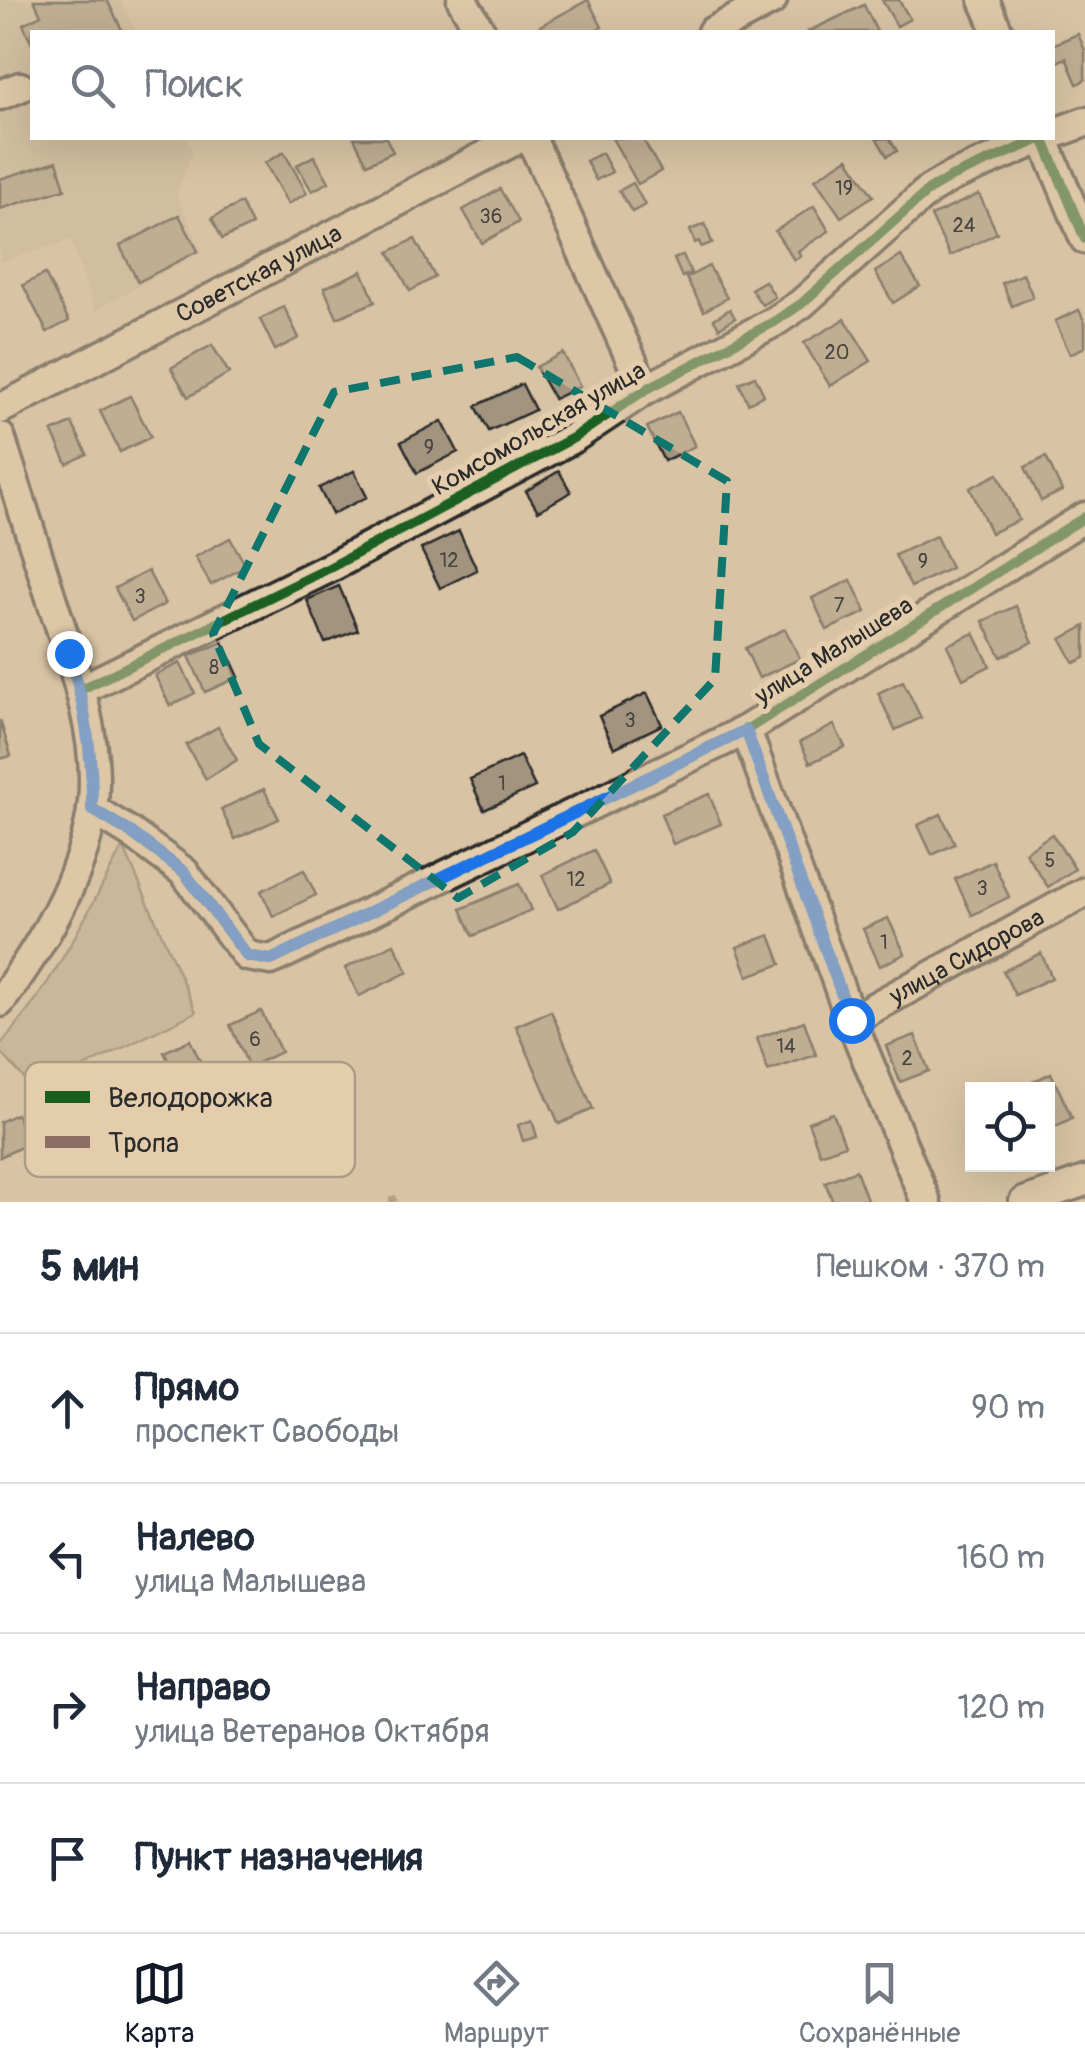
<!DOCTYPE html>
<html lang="ru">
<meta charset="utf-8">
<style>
:root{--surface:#fff;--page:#f6f6f7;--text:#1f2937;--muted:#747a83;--line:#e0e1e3;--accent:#111827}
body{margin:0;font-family:Pangolin,sans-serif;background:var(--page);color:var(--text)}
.controls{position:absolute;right:30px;bottom:30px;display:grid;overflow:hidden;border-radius:0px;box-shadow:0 10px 40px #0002}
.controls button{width:90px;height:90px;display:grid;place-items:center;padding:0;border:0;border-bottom:2px solid var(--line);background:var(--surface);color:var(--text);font:50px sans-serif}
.stop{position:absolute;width:30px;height:30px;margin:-22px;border:8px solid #1a73e8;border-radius:50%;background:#fff}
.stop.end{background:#1a73e8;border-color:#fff;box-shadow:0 2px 10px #0008}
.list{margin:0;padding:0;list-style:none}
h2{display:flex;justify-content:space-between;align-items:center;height:130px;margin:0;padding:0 40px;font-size:42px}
h2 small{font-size:32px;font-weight:400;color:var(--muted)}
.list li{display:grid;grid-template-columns:65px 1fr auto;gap:30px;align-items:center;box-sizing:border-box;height:150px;padding:0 40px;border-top:2px solid var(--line)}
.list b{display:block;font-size:38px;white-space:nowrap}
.list p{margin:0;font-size:32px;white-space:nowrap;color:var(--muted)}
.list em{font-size:32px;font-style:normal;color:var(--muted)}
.icon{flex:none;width:55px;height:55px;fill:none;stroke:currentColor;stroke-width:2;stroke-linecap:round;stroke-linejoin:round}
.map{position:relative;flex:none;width:1085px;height:1202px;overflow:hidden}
.search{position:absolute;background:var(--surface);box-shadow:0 10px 40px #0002;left:30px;right:30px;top:30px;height:110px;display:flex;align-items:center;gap:25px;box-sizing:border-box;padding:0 35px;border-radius:0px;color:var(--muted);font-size:38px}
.sheet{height:730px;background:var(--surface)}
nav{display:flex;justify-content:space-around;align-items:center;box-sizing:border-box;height:140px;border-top:2px solid var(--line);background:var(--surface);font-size:28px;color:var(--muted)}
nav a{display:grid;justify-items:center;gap:5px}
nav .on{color:var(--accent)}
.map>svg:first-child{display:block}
</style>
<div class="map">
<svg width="1085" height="1202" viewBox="0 0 1085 1202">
<rect width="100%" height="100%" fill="#d8c3a4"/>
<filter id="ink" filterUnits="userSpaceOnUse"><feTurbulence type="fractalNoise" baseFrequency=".01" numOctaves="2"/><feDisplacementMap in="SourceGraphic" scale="20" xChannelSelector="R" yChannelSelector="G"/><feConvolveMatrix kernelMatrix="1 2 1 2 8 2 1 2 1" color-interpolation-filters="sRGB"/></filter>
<g filter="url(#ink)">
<path fill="#c8b599" d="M0 0H120L136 32H32V138H186L193 152 176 194 202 251 95 310 71 240 0 262Z"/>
<path fill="#b8a78e" stroke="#72695c" stroke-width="2.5" d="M123 846 196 1012 35 1091 0 1051V1045C53 986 86 916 123 846Z"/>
<g fill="#a2947f" stroke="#2b2b2b" stroke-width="2.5">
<path d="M34 0H107L123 32H32V44L23 24 41 15Z"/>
<path d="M588 0 602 27 592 32H544L540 26Z"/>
<path d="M882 0H899L910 19 897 26Z"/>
<path d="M864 5 877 32H807Z"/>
<path d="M1078 34 1085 51V80L1077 84 1066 58 1057 62 1052 45Z"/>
<path d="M354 138H386L393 152 367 164Z"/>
<path d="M612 138H642L661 171 638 184Z"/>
<path d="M889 138 897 151 887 156 877 139Z"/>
<path d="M284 152 307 193 288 204 265 163Z"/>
<path d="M602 153 612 172 596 180 586 161Z"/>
<path d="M314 156 329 182 312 191 297 165Z"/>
<path d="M848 158 873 196 841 217 815 179Z"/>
<path d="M57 161 65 189 0 209V179Z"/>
<path d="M633 183 645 205 632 212 619 191Z"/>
<path d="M500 189 519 222 482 243 463 210Z"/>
<path d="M979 194 997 233 950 256 931 216Z"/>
<path d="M241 203 252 225 222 239 212 218Z"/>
<path d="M814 206 829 231 798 251 801 256 794 260 775 231Z"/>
<path d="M179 215 198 251 138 282 120 246Z"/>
<path d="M705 224 712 243 701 247 699 241 695 243 690 230Z"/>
<path d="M415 239 435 277 410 291 389 252Z"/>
<path d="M683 255 691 273 682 277 674 259Z"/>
<path d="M901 256 920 286 893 303 875 272Z"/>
<path d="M709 266 727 298 704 311 686 278Z"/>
<path d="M362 271 375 302 337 318 324 288Z"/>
<path d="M45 274 69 321 47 332 23 285Z"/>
<path d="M1023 274 1033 297 1012 306 1002 283Z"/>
<path d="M765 281 775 297 762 305 751 289Z"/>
<path d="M284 307 299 338 275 350 260 319Z"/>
<path d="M730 309 735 318 719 328 714 319Z"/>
<path d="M1079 310 1085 323V347L1070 354 1055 321Z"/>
<path d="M845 319 871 361 830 386 804 343Z"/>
<path d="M212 345 229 373 188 397 171 368Z"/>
<path d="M563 353 580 386 554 399 536 367Z"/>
<path d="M755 376 764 395 748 403 739 383Z"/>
<path d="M522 384 535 410 489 431 476 406Z"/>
<path d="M130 396 151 437 120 452 100 411Z"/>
<path d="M678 412 695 446 664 461 647 427Z"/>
<path d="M442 421 458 452 417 473 401 442Z"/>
<path d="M72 423 87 454 67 464 52 432Z"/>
<path d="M1046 457 1062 491 1041 501 1025 467Z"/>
<path d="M354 471 367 497 332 514 319 488Z"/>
<path d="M559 471 571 492 538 511 526 491Z"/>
<path d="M998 474 1019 520 991 533 970 488Z"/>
<path d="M459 531 477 570 440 588 421 549Z"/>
<path d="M936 536 951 568 911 587 895 555Z"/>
<path d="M230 538 246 566 211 585 195 557Z"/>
<path d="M148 571 165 604 132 621 115 588Z"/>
<path d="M851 580 866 612 827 630 812 598Z"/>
<path d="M339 586 358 630 325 643 307 600Z"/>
<path d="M1016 606 1033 642 1001 657 983 621Z"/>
<path d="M1085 626V658L1074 663 1061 639Z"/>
<path d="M785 629 800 659 759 678 745 648Z"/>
<path d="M974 633 990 666 963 679 947 645Z"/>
<path d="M223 642 239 677 205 692 189 656Z"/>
<path d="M180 663 195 693 170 706 155 675Z"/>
<path d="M903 681 921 718 895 730 878 693Z"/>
<path d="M647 693 662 725 614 748 599 716Z"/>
<path d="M0 720 11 756 0 759Z"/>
<path d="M834 725 845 747 810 763 800 742Z"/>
<path d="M218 727 237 760 206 779 186 745Z"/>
<path d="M520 756 535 787 484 810 470 779Z"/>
<path d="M264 789 279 819 235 839 221 809Z"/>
<path d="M709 794 721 824 673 844 661 814Z"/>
<path d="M941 814 955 844 932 855 918 825Z"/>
<path d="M1052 834 1075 869 1048 887 1025 852Z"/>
<path d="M594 850 610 884 558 909 542 875Z"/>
<path d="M993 861 1009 897 972 915 955 879Z"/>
<path d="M304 870 316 895 273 916 261 891Z"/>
<path d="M519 884 531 910 473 936 461 909Z"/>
<path d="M888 918 905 954 880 966 863 929Z"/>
<path d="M770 935 781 964 748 976 737 947Z"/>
<path d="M394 944 408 972 359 996 345 968Z"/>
<path d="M1041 953 1052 978 1015 995 1003 971Z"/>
<path d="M261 1011 281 1052 249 1067 230 1025Z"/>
<path d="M551 1011 593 1109 559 1124 516 1026Z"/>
<path d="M804 1021 816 1055 768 1071 757 1038Z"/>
<path d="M915 1035 929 1071 900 1082 886 1046Z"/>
<path d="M190 1040 213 1087 188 1100 164 1052Z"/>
<path d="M1051 1073 1072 1118 1050 1129 1048 1090H1031L1028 1084Z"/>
<path d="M833 1113 845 1145 820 1154 808 1122Z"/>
<path d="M16 1114 30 1143 0 1157V1122Z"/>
<path d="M532 1120 537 1137 523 1141 518 1125Z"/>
<path d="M856 1170 868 1202H833L825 1182Z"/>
</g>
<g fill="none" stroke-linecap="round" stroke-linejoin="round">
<g stroke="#2b2b2b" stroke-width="35">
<g id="minor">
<path d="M462 0 481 32"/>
<path d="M984 0 998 32"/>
<path d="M712 32 772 0"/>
<path d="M0 95 20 87"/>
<path d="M1052 134 1085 122"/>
<path d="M531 138 645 390"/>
<path id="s1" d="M0 409 519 138"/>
<path d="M0 437C18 492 35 548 53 604 74 668 102 742 92 811 81 881 41 946 0 1002"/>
<path d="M80 690 331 567 573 438 645 390 774 322 801 304 929 190 951 177 1043 138 1085 239"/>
<path d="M746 730 851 1020 926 1202"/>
<path d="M92 809 131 833 184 872 247 956 271 960 746 730 1085 517"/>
<path id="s2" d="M851 1020 1085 892"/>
<path d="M1024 1202 1085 1181"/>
</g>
</g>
<use href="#minor" stroke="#e3cdac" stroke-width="28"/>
<path stroke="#8d6e63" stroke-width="8" stroke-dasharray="15 8" stroke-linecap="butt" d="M392 1196 394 1202"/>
<g stroke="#e3cdac" stroke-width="16">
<g id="cycleway">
<path d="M80 690 331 567 573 438 645 390 774 322 801 304 929 190 951 177 1043 138 1085 239"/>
<path d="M92 809 131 833 184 872 247 956 271 960 746 730 1085 517"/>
</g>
</g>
<use href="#cycleway" stroke="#1b5e20" stroke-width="10"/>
</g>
</g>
<g fill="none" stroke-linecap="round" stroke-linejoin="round" filter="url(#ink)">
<path stroke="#1a73e8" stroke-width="12" d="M69 653C85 704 93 755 92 809L132 833 184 872 247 956 271 960 746 730 851 1020"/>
</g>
<path d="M0 0H1085V1202H0ZM517 357 727 481 715 679 573 832 458 898 259 744 213 634 334 392Z" fill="#d8c3a4" fill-opacity=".55" fill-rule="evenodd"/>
<path fill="none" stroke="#0f766e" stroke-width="8" stroke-dasharray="20 12" stroke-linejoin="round" d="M517 357 727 481 715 679 573 832 458 898 259 744 213 634 334 392Z"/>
<g text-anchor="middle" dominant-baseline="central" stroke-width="10" stroke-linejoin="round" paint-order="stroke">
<g font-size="20" fill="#494540">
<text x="844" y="188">19</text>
<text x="491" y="216">36</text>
<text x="964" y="225">24</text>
<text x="837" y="352">20</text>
<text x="429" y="447">9</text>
<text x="449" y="560">12</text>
<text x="923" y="561">9</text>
<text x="140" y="596">3</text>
<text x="839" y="605">7</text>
<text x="214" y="667">8</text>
<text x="630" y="720">3</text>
<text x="502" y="783">1</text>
<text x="1050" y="860">5</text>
<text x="576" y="879">12</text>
<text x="982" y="888">3</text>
<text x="884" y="942">1</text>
<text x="255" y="1039">6</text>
<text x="786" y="1046">14</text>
<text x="907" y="1058">2</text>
</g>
<g font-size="25" fill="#2b2b2b" stroke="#e3cdac">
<text stroke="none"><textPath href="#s1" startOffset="292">Советская улица</textPath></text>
<text transform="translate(539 429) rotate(-30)">Комсомольская улица</text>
<text transform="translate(834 651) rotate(-32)">улица Малышева</text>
<text stroke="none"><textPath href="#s2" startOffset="132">улица Сидорова</textPath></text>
</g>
</g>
<rect x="25" y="1062" width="330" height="115" rx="15" fill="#e3cdac" stroke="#ac9c85" stroke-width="2.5"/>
<rect x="45" y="1091" width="45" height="12" fill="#1b5e20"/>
<rect x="45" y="1136" width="45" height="12" fill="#8d6e63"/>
<g font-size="28" fill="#2b2b2b">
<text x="108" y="1107">Велодорожка</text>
<text x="108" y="1152">Тропа</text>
</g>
</svg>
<div class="controls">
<button><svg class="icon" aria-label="locate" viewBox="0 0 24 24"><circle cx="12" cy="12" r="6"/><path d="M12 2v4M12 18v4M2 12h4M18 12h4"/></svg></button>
</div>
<div class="stop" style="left:851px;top:1020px"></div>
<div class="stop end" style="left:69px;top:653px"></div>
<div class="search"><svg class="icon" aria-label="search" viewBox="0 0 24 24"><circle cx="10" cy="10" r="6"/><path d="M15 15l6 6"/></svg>Поиск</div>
</div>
<section class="sheet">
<h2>5 мин<small>Пешком · 370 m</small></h2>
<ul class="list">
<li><svg class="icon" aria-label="ahead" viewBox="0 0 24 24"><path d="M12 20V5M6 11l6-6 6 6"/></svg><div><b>Прямо</b><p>проспект Свободы</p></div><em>90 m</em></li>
<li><svg class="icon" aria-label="left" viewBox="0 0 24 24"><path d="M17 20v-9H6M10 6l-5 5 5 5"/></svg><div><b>Налево</b><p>улица Малышева</p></div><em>160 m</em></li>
<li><svg class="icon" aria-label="right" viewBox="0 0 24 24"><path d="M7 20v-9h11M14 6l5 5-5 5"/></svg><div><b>Направо</b><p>улица Ветеранов Октября</p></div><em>120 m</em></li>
<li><svg class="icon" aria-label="arrive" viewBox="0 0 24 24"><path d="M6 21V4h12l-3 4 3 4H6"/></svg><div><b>Пункт назначения</b></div></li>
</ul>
</section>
<nav>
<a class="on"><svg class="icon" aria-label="map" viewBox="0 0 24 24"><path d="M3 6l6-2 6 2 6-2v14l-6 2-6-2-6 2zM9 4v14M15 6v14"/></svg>Карта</a>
<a><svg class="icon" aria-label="directions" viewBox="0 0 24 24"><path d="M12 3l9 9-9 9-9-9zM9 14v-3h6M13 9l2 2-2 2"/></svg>Маршрут</a>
<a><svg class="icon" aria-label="saved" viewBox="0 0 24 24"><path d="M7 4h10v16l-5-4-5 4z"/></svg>Сохранённые</a>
</nav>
